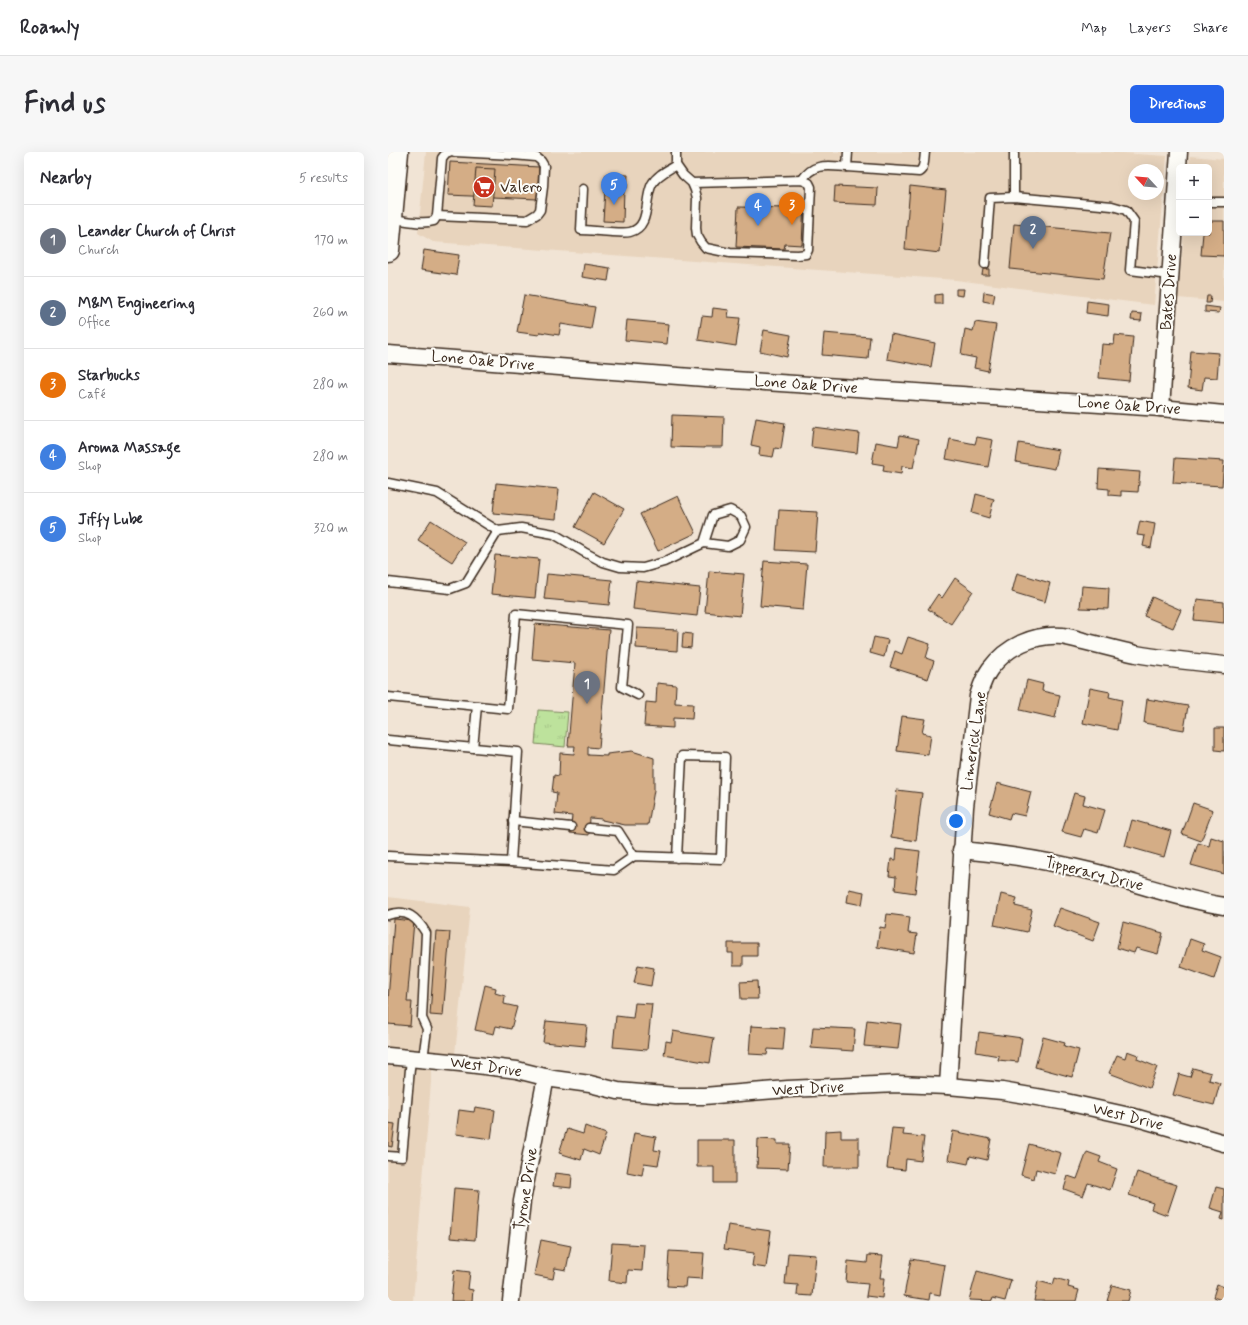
<!DOCTYPE html>
<meta charset="utf-8">
<style>
:root{--surface:#fff;--page:#f7f7f7;--text:#2b2b33;--muted:#7c7c81;--line:#e1e1e2;--accent:#2563eb}
body{margin:0;font-family:Mynerve,sans-serif;background:var(--page);color:var(--text)}
.controls{position:absolute;right:12px;top:12px;display:grid;overflow:hidden;border-radius:6px;box-shadow:0 4px 16px #0002}
.controls button{width:36px;height:36px;display:grid;place-items:center;padding:0;border:0;border-bottom:1px solid var(--line);background:var(--surface);color:var(--text);font:20px sans-serif}
.compass{position:absolute;left:740px;top:12px;width:36px;height:36px;border-radius:50%;background:var(--surface);box-shadow:0 4px 16px #0002;rotate:296deg}
.you{position:absolute;left:568px;top:669px;width:14px;height:14px;margin:-10px;border:3px solid #fff;border-radius:50%;background:#1a73e8;box-shadow:0 0 0 6px #1a73e833}
.badge{display:grid;place-items:center;width:26px;height:26px;border-radius:50%;background:var(--accent);color:#fff;font-size:13px;font-weight:700}
.pin{position:absolute;translate:-50% -33px;filter:drop-shadow(0 1px 2px #0008)}
.pin::after{content:'';position:absolute;top:21px;width:14px;height:12px;background:inherit;clip-path:polygon(0 0,100% 0,50% 100%)}
.list{margin:0;padding:0;list-style:none}
h2{display:flex;justify-content:space-between;align-items:center;height:52px;margin:0;padding:0 16px;font-size:17px}
h2 small{font-size:13px;font-weight:400;color:var(--muted)}
.list li{display:grid;grid-template-columns:26px 1fr auto;gap:12px;align-items:center;box-sizing:border-box;height:72px;padding:0 16px;border-top:1px solid var(--line)}
.list b{display:block;font-size:15px;white-space:nowrap}
.list p{margin:0;font-size:13px;white-space:nowrap;color:var(--muted)}
.list em{font-size:13px;font-style:normal;color:var(--muted)}
.map{position:relative;flex:none;width:836px;height:1149px;overflow:hidden;border-radius:6px}
header{display:flex;align-items:center;gap:24px;box-sizing:border-box;height:56px;padding:0 20px;background:var(--surface);border-bottom:1px solid var(--line)}
header strong{font-size:19px}
nav{display:flex;gap:22px;margin-inline-start:auto;font-size:14px}
.intro{display:flex;align-items:center;justify-content:space-between;box-sizing:border-box;height:96px;padding:0 24px}
h1{margin:0;font-size:28px}
.button{padding:10px 18px;border-radius:6px;background:var(--accent);color:#fff;font-size:14px;font-weight:700}
main{display:flex;gap:24px;padding:0 24px}
aside{flex:1;background:var(--surface);border-radius:6px;box-shadow:0 4px 16px #0002}
.map>svg:first-child{display:block}
</style>
<header>
<strong>Roamly</strong>
<nav><a>Map</a><a>Layers</a><a>Share</a></nav>
</header>
<div class="intro"><h1>Find us</h1><a class="button">Directions</a></div>
<main>
<aside>
<h2>Nearby<small>5 results</small></h2>
<ul class="list">
<li><span class="badge" style="background:#6b7280">1</span><div><b>Leander Church of Christ</b><p>Church</p></div><em>170 m</em></li>
<li><span class="badge" style="background:#5c6f8a">2</span><div><b>M&amp;M Engineering</b><p>Office</p></div><em>260 m</em></li>
<li><span class="badge" style="background:#e8710a">3</span><div><b>Starbucks</b><p>Café</p></div><em>280 m</em></li>
<li><span class="badge" style="background:#3f7fe0">4</span><div><b>Aroma Massage</b><p>Shop</p></div><em>280 m</em></li>
<li><span class="badge" style="background:#3f7fe0">5</span><div><b>Jiffy Lube</b><p>Shop</p></div><em>320 m</em></li>
</ul>
</aside>
<div class="map">
<svg width="836" height="1149" viewBox="0 0 836 1149">
<defs>
<pattern id="park-tufts" width="24" height="20" patternUnits="userSpaceOnUse"><rect width="24" height="20" fill="#bde29c"/><path d="M3 7l-1-3M5 7V3M7 7l1-3M15 17l-1-3M17 17v-4M19 17l1-3" fill="none" stroke="#a3c286"/></pattern>
</defs>
<rect width="100%" height="100%" fill="#f1e4d5"/>
<filter id="ink" filterUnits="userSpaceOnUse"><feTurbulence type="fractalNoise" baseFrequency=".025" numOctaves="2"/><feDisplacementMap in="SourceGraphic" scale="8" xChannelSelector="R" yChannelSelector="G"/><feConvolveMatrix kernelMatrix="1 2 1 2 8 2 1 2 1" color-interpolation-filters="sRGB"/></filter>
<g filter="url(#ink)">
<g fill="#e8d4bd" fill-rule="evenodd">
<path d="M38 0H719L779 4 766 153 568 128 45 90 30 81ZM746 18H770V42H746Z"/>
<path d="M802 4 836 7V150L790 146 796 81H821V15H801Z"/>
<path d="M0 745 82 755 67 902 0 896Z"/>
<path d="M0 914 44 918 25 1149H0Z"/>
</g>
<path fill="url(#park-tufts)" stroke="#7c865d" d="M150 558 180 560 177 595 147 592Z"/>
<g fill="#d4ad86" stroke="#3b2a1e">
<path d="M62 10 151 15 149 47 60 43Z"/>
<path d="M88 16 107 17 104 54 85 53Z"/>
<path d="M218 22 240 23 239 36H236L235 70 215 69Z"/>
<path d="M447 34 490 36 489 53 446 51Z"/>
<path d="M522 34 558 38 552 101 517 97Z"/>
<path d="M398 49 416 50 414 93 397 92 396 97 348 95 350 55 398 56Z"/>
<path d="M821 69H836V104L813 103 815 81H821Z"/>
<path d="M626 72 722 81 715 127 622 117Z"/>
<path d="M36 98 71 103 68 123 33 118Z"/>
<path d="M196 112 222 116 220 129 194 125Z"/>
<path d="M595 117H601V123H594Z"/>
<path d="M568 137H576L575 144 568 143Z"/>
<path d="M596 140 607 142 605 151 595 149Z"/>
<path d="M554 142V152H547V143Z"/>
<path d="M136 143 207 155 203 177 173 172 171 183 152 180 151 183 129 180Z"/>
<path d="M819 144H823L822 151H818Z"/>
<path d="M699 149 721 152 720 164 698 161Z"/>
<path d="M817 154 832 156 831 161 817 160Z"/>
<path d="M325 156 341 158 340 165 352 166 348 194 310 188 314 164 324 165Z"/>
<path d="M744 161 754 162 753 169 743 168Z"/>
<path d="M239 168 281 172 279 192 237 188Z"/>
<path d="M587 170 608 173 600 219 586 216 588 206 573 203 577 177 585 179Z"/>
<path d="M376 178 403 183 399 205 372 199Z"/>
<path d="M436 181 482 185 480 207 434 203Z"/>
<path d="M503 182 547 191 543 215 499 207Z"/>
<path d="M727 183 745 185 741 229 711 226 714 192 726 193Z"/>
<path d="M803 199 831 201 829 226 816 225 814 238 800 236Z"/>
<path d="M284 263 336 265 335 295H317V296L283 295Z"/>
<path d="M368 266 397 271 393 297 387 296 385 305 371 303 372 295 363 293Z"/>
<path d="M425 275 471 281 469 301 423 295Z"/>
<path d="M512 283 531 287 525 316 514 314 513 322 495 319 496 313 484 311 488 290 510 294Z"/>
<path d="M589 285 605 288 600 315 558 307 562 287 587 292Z"/>
<path d="M631 291 671 298 667 317 628 310Z"/>
<path d="M787 306 836 309 834 334 785 331Z"/>
<path d="M711 317 752 320 750 340 733 339V344L721 343V337L710 336Z"/>
<path d="M108 331 171 337 168 367 105 361Z"/>
<path d="M206 340 236 357 216 391 187 375Z"/>
<path d="M588 342 606 347 601 366 584 361Z"/>
<path d="M290 344 308 381 270 399 252 362Z"/>
<path d="M391 358 430 360 427 400 388 398Z"/>
<path d="M43 368 77 390 64 410 30 388Z"/>
<path d="M752 369 767 372 763 396 755 394 757 384 749 383Z"/>
<path d="M107 403 151 407 147 446 103 442Z"/>
<path d="M376 409 419 412 415 458 372 454Z"/>
<path d="M321 419 356 422 352 464 317 460Z"/>
<path d="M629 421 662 431 657 450 624 440Z"/>
<path d="M159 422 224 428 221 453 156 447Z"/>
<path d="M567 426 585 439 563 472 540 457 550 442 554 446Z"/>
<path d="M248 429 312 436 309 464 245 457Z"/>
<path d="M694 434 721 436 720 457 692 456Z"/>
<path d="M764 445 793 458 785 476 756 464Z"/>
<path d="M809 447 836 450V471L806 468Z"/>
<path d="M147 472 221 478 211 596 200 595V603L219 604V602L244 599 266 606V638L260 673H237L214 668V667L202 666 201 683 182 681 184 664 167 662 169 641 164 640 166 623 171 624 172 601 186 602 187 594H180L187 511 144 507Z"/>
<path d="M249 476 290 478 289 499 248 496Z"/>
<path d="M295 481 304 482 303 496 294 495Z"/>
<path d="M486 485 500 488 496 505 482 501Z"/>
<path d="M520 485 542 492 538 506 546 509 540 527 502 515 507 499 514 502Z"/>
<path d="M639 528 655 532 654 539 672 543 667 566 632 558Z"/>
<path d="M269 531 288 533 287 551 305 552 304 567 285 566V576L256 574 258 550 268 551Z"/>
<path d="M702 536 722 540 721 545 734 548 729 578 695 571Z"/>
<path d="M759 547 800 554 796 578 756 571Z"/>
<path d="M514 564 537 567 534 581 543 583 540 603 509 599Z"/>
<path d="M827 576H836V599L827 598Z"/>
<path d="M609 631 643 640 637 664 623 661 621 667 601 661Z"/>
<path d="M509 638 534 641 528 689 503 685Z"/>
<path d="M686 641 697 644 695 652 717 658 710 681 696 677 693 685 674 680Z"/>
<path d="M805 651 825 658 813 689 794 682Z"/>
<path d="M744 668 783 679 776 705 737 694Z"/>
<path d="M823 685 836 689V722L803 713 810 691 821 694Z"/>
<path d="M509 696 532 699 527 741 507 738 508 725 501 724 503 707 508 708Z"/>
<path d="M461 737 476 740 474 753 459 750Z"/>
<path d="M613 742 629 746 627 754 644 758 639 780 606 773Z"/>
<path d="M672 756 712 770 705 789 665 774Z"/>
<path d="M499 762 522 765 520 781 529 782 526 801 489 795 492 775 497 776Z"/>
<path d="M6 767 26 769 19 850H24L22 874 0 872V848Z"/>
<path d="M735 770 775 781 770 802 748 796 746 801 729 796Z"/>
<path d="M48 779 62 780 55 864 42 863Z"/>
<path d="M802 787 816 792 814 798 833 805 826 827 793 815Z"/>
<path d="M340 791H369V804H355V814H345V801H340Z"/>
<path d="M250 813 266 816 263 834 246 831Z"/>
<path d="M369 829 370 847H353L352 830Z"/>
<path d="M97 833 108 836 107 841 117 844 116 852 129 855 123 877 108 874 106 882 87 878Z"/>
<path d="M247 851 264 852 259 898 225 895 228 864 245 866Z"/>
<path d="M479 868 513 872 510 897 476 894Z"/>
<path d="M158 869 199 873 197 894 155 890Z"/>
<path d="M363 874 397 876 395 898 380 897 379 903 361 902Z"/>
<path d="M425 875 467 877 465 899 423 896Z"/>
<path d="M285 879 326 886 322 911 276 903 278 889 283 890Z"/>
<path d="M591 880 634 886 630 910 610 908 611 904 588 900Z"/>
<path d="M655 885 677 891 676 894 691 898 684 925 647 915Z"/>
<path d="M739 899 750 903 749 907 769 915 761 936 721 921 729 903 737 906Z"/>
<path d="M805 916 823 921 821 928 832 931 826 953 785 943 791 922 802 925Z"/>
<path d="M87 955 107 958 103 987 68 982 71 958 86 960Z"/>
<path d="M0 971 7 972 4 995 0 994Z"/>
<path d="M197 974 218 982 211 1003 196 997 193 1008 171 1001 179 977 195 982Z"/>
<path d="M504 976 516 977 515 983 536 985 533 1009 518 1007 517 1018 499 1016Z"/>
<path d="M453 978V986H471V1015H436L437 979Z"/>
<path d="M565 979 603 987 599 1008 582 1004 580 1012 560 1008Z"/>
<path d="M246 981 268 985 266 998 273 999 270 1013 256 1011 254 1023 239 1020Z"/>
<path d="M370 987 389 988V992H402L400 1017 369 1016Z"/>
<path d="M309 988H347V1031H326V1015H309Z"/>
<path d="M641 992 673 1001 667 1022 648 1017 646 1027 633 1023Z"/>
<path d="M699 1000 713 1005 711 1010 729 1017 722 1038 700 1031 695 1044 676 1037 680 1024 689 1027Z"/>
<path d="M749 1020 789 1033 779 1063 763 1057 765 1051 741 1043Z"/>
<path d="M167 1021 184 1023 183 1036 165 1034Z"/>
<path d="M828 1035 836 1037V1068L833 1067 835 1060 822 1056Z"/>
<path d="M66 1036 91 1038 87 1088 62 1086Z"/>
<path d="M340 1073 383 1079 378 1116 364 1114 366 1101 336 1097Z"/>
<path d="M153 1088 183 1094 178 1118 167 1116 165 1127 146 1123Z"/>
<path d="M224 1091 256 1093 254 1119 240 1118 239 1131 221 1129Z"/>
<path d="M281 1099 316 1101 314 1127 298 1126 297 1135 279 1134Z"/>
<path d="M400 1101 428 1103 424 1144 409 1143 410 1133 397 1132Z"/>
<path d="M480 1103 495 1104 492 1126H496L494 1146 478 1144 480 1132 458 1130 460 1109 479 1111Z"/>
<path d="M523 1107 557 1113 552 1143 542 1141 541 1148 516 1144Z"/>
<path d="M66 1118 82 1120 80 1137 85 1138 84 1149H63Z"/>
<path d="M589 1119 623 1128 617 1149 605 1146 604 1149 581 1148Z"/>
<path d="M667 1126 681 1130 680 1135 691 1138 688 1149H646L650 1129 665 1133Z"/>
<path d="M829 1132 836 1135V1149L825 1145Z"/>
<path d="M724 1133 743 1138 740 1149H719Z"/>
</g>
<g fill="none" stroke-linecap="round" stroke-linejoin="round">
<g stroke="#3b2a1e" stroke-width="11">
<g id="service">
<path d="M67 0 125 3V0"/>
<path d="M288 0V13L295 23 304 31 307 38 309 46 308 76 309 83 313 90 318 96 342 101 410 103 418 102 420 98 423 35 421 31 414 28 304 31"/>
<path d="M460 0 459 15 531 20C537 16 536 7 537 0"/>
<path d="M414 28C426 10 440 14 459 15"/>
<path d="M195 37 193 78C204 78 233 82 242 80 263 75 256 47 264 32 269 23 280 18 288 13"/>
<path d="M626 45V0"/>
<path d="M821 50H836"/>
<path d="M49 64 139 68 149 62 152 58 155 35 156 14 153 9 148 5 125 3"/>
<path d="M4 67C17 68 33 73 46 69L49 64 54 6 58 1 61 0"/>
<path d="M597 112 602 46 626 45 724 54 738 58 746 69 742 118 782 123"/>
<path d="M0 331 49 341 110 379 133 376 166 382 196 400 215 410 232 415 255 416 276 410 316 391 340 394 352 388 358 375 353 364 342 358 325 363 316 391"/>
<path d="M0 430 62 437 78 431 110 379"/>
<path d="M0 545 120 557 128 462 240 473 234 535 250 543"/>
<path d="M0 588 130 600 123 710"/>
<path d="M85 596 89 554"/>
<path d="M125 669 183 675"/>
<path d="M201 676 230 679 246 704"/>
<path d="M0 704 123 710 226 718 246 704 333 707 337 605 294 604 289 706"/>
<path d="M0 763C19 756 29 766 38 781L34 866 39 877 35 907"/>
<path d="M0 1004 14 1005 23 906"/>
</g>
</g>
<g stroke="#3b2a1e" stroke-width="19">
<g id="minor">
<path d="M0 202 330 227 773 256 836 262"/>
<path d="M773 256 791 0"/>
<path d="M573 698C618 702 662 709 706 720 749 731 792 747 836 754"/>
<path d="M0 904 72 911 129 918 165 927 202 932 230 939 288 944H316L400 937 509 932 560 934 614 939 678 950 746 965 836 991"/>
<path d="M560 934 577 655 590 544C593 535 596 525 602 517 619 494 646 482 674 484 681 485 688 487 695 489 712 493 730 498 748 502 777 507 807 510 836 513"/>
<path d="M123 1149 134 1049 158 925"/>
</g>
</g>
<g stroke="#3b2a1e" stroke-width="25">
<path id="secondary" d="M0 98 9 0"/>
</g>
<use href="#service" stroke="#fdfcf7" stroke-width="8"/>
<use href="#minor" stroke="#fdfcf7" stroke-width="16"/>
<use href="#secondary" stroke="#fdfcf7" stroke-width="22"/>
</g>
</g>
<defs>
<g id="supermarket-disc" transform="scale(1.15)"><circle r="9.5" fill="#c8321e" stroke="#fdfcf7"/><path d="M-6-5.5h2.5l.6 2H6L4.5 2H-2.5L-4.4-4H-6ZM-1.5 3.2a1.3 1.3 0 1 0 .1 0ZM3 3.2a1.3 1.3 0 1 0 .1 0Z" fill="#fff"/></g>
</defs>
<g fill-rule="evenodd">
<use href="#supermarket-disc" x="96" y="35"/>
</g>
<g text-anchor="middle" dominant-baseline="central" stroke-width="4" stroke-linejoin="round" paint-order="stroke">
<g font-size="16" fill="#3b2a1e" stroke="#fdfcf7" text-anchor="start">
<text x="112" y="35">Valero</text>
</g>
<g font-size="16" fill="#3b2a1e" stroke="#fdfcf7">
<text transform="translate(781 140) rotate(-86)">Bates Drive</text>
<text transform="translate(95 209) rotate(5)">Lone Oak Drive</text>
<text transform="translate(418 233) rotate(4)">Lone Oak Drive</text>
<text transform="translate(741 254) rotate(4)">Lone Oak Drive</text>
<text transform="translate(586 589) rotate(-82)">Limerick Lane</text>
<text transform="translate(706 722) rotate(14)">Tipperary Drive</text>
<text transform="translate(98 915) rotate(8)">West Drive</text>
<text transform="translate(420 937) rotate(-3)">West Drive</text>
<text transform="translate(740 965) rotate(14)">West Drive</text>
<text transform="translate(138 1037) rotate(-81)">Tyrone Drive</text>
</g>
</g>
</svg>
<div class="controls">
<button>+</button>
<button>−</button>
</div>
<svg class="compass" viewBox="-18 -18 36 36"><path d="M0-13l5 13h-10z" fill="#e53935"/><path d="M0 13l5-13h-10z" fill="#7c7c81"/></svg>
<div class="you"></div>
<div class="pin badge" style="left:199px;top:552px;background:#6b7280">1</div>
<div class="pin badge" style="left:645px;top:97px;background:#5c6f8a">2</div>
<div class="pin badge" style="left:404px;top:73px;background:#e8710a">3</div>
<div class="pin badge" style="left:370px;top:74px;background:#3f7fe0">4</div>
<div class="pin badge" style="left:226px;top:53px;background:#3f7fe0">5</div>
</div>
</main>
